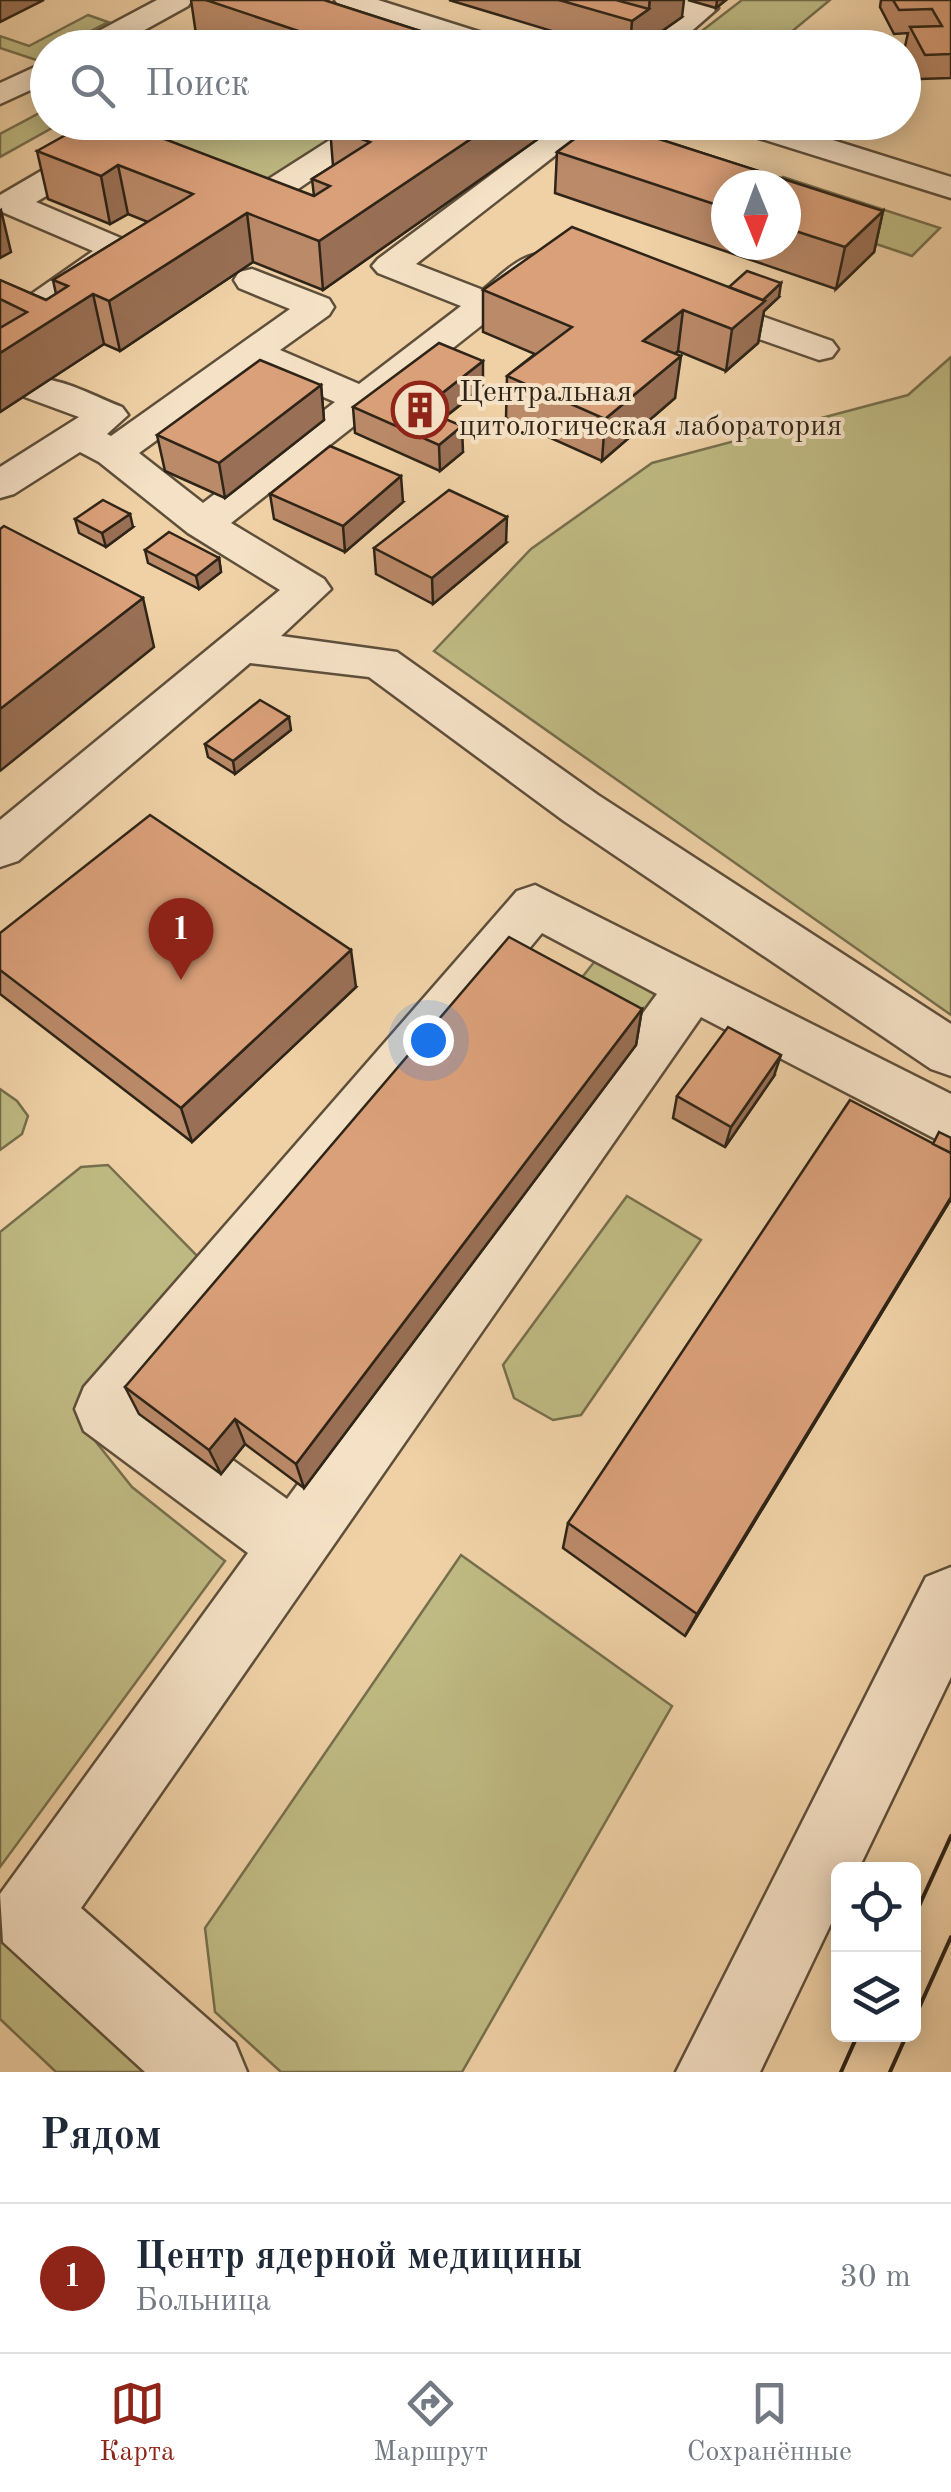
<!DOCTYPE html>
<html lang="ru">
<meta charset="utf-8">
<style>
:root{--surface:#fff;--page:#f6f6f7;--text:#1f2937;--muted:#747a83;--line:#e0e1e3;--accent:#8f2418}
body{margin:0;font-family:"Old Standard TT",serif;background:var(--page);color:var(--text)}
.controls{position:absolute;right:30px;bottom:30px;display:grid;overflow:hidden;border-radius:15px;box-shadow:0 5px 25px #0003}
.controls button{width:90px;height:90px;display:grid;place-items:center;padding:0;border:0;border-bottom:2px solid var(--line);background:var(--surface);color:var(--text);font:50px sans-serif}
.compass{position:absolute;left:711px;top:170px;width:90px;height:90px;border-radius:50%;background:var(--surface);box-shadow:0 5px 25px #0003;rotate:179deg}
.you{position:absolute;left:428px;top:1040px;width:35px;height:35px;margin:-25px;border:8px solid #fff;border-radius:50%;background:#1a73e8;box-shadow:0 0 0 15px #1a73e833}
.badge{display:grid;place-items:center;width:65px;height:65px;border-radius:50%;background:var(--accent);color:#fff;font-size:32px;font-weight:700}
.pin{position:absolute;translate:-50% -82px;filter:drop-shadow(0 2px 5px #0008)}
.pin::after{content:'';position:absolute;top:52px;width:35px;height:30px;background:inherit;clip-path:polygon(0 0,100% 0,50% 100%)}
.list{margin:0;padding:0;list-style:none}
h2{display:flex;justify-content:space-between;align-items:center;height:130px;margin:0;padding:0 40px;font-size:42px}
h2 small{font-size:32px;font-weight:400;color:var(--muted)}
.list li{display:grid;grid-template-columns:65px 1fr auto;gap:30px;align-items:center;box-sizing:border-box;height:150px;padding:0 40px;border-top:2px solid var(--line)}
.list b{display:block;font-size:38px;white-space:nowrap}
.list p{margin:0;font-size:32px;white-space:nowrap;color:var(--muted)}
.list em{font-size:32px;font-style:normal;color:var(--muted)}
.icon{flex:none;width:55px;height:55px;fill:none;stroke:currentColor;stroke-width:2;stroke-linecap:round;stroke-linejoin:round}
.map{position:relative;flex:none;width:951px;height:2072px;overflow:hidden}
.search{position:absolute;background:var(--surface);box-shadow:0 5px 25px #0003;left:30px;right:30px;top:30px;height:110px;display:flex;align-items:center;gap:25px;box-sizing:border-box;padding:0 35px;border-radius:55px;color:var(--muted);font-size:38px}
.sheet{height:280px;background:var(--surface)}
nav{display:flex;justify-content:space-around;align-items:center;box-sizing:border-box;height:140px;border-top:2px solid var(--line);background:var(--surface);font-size:28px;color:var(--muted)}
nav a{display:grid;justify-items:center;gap:5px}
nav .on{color:var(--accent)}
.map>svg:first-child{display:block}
</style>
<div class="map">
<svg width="951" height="2072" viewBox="0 0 951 2072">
<rect width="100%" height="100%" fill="#f0d1a6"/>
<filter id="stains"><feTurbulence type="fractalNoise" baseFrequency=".002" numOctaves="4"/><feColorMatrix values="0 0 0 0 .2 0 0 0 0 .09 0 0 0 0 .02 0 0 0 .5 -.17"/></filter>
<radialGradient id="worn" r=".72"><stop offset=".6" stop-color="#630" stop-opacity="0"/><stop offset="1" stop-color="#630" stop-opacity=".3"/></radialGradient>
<g fill="#bfba83" stroke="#766f4d" stroke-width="2.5">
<path d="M742 0H830L773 47H681Z"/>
<path d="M88 15 108 22 60 47 48 48 47 54 36 60 0 48V36L29 46Z"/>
<path d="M47 109 48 122 61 123 0 157V134Z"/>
<path d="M168 122H347L364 129 277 184 147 135Z"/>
<path d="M783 177 940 228 912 256 786 214V185H774Z"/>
<path d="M951 357V1015L434 651 531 549 652 463 908 395Z"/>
<path d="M599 956 667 993 636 1034 567 996Z"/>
<path d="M0 1089 17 1101 28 1116 22 1134 0 1150Z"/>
<path d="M108 1165 201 1260 88 1432 132 1487 225 1561 0 1867V1232L81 1167Z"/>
<path d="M627 1196 701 1240 581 1415 553 1420 514 1398 503 1365Z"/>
<path d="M461 1555 672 1706 462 2072H281L215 2012 205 1928Z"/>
<path d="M8 1922 174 2072H56L0 2019V1934Z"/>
</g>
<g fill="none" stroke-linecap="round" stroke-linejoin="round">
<g stroke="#5e4f3b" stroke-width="5">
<g id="minor">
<path d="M157 0H192L188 6 112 48H74L78 42Z"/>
<path d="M335 0H378L511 42 515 48H468L339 6Z"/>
<path d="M663 0H708L718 8 672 48H646L643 44 682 11 667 6Z"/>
<path d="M48 61V82L0 104V83Z"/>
<path d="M125 122H164L160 129 36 202 130 242 135 249 22 335 0 336V316L93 251 0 211V195Z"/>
<path d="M358 122H396L279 202H255L202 181 198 174 202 167 214 164 264 182Z"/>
<path d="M562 122H598L416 264 483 290C504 273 525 248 553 255L559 262 553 269 231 523 324 579 331 589 281 636 397 652 598 795 951 1024V1076L931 1069 564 821 369 677 250 663 18 861 0 867V820L280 590 188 533 99 462 80 452 14 494 0 498V467L79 417 22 396 17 388 22 380C53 372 93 396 122 407L128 415 107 434 111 436 290 309 239 288 234 280 239 272 252 269 329 299 334 307 329 315 280 350 359 384 461 306 378 273 372 266 378 259ZM256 368 335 402 203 503 139 453Z"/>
<path d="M726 122H775L951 177V198L730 129Z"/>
<path d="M690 291 832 341 838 349 832 357 819 360 677 310 672 302 677 294Z"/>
<path d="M535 885 951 1094V1147L701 1017 81 1908 235 2043 247 2072H145L3 1942 0 1894 248 1553 84 1431 75 1409 84 1387 517 891ZM542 933 657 994 287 1499 153 1403Z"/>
<path d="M951 1567V1677L858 1870H838V1909L760 2072H676L926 1577Z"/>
</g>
</g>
<use href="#minor" fill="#f5e1c5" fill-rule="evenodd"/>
<g stroke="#2e2417" stroke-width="4">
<path d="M914 1917 951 1836"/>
<path d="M914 2019 951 1937"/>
<path d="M841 2072 858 2034"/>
<path d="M890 2072 907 2034"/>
</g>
</g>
<g fill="#bb8a69" stroke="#2e2417" stroke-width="2.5" fill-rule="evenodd">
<path d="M191 0H324L473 48H216L197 41Z"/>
<path d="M449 0H650L649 7 682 17 638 48H608Z"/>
<path d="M688 0H726L716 8Z"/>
<path d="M881 0H951V78L920 79 904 51 908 33 894 34 880 7Z"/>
<path d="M338 122H562L323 290 253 262 120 351 104 344 0 412V280L46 300 56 294 53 280 148 222 128 214 110 224 48 199 37 151 314 196 312 179 333 166 330 128Z"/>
<path d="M597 122H606L883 211 874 252 836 289 555 193 557 152ZM726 185H786V245H726Z"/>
<path d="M729 287 779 297 764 311 758 343 726 371 678 351 675 354V398L602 461 506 418 507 376 535 354 483 332V290Z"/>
<path d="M321 385 324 420 225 498 165 471 157 435Z"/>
<path d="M483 387 444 418 463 452 440 471 355 433 353 407Z"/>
<path d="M270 494 403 502 345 552 274 519Z"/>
<path d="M75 519 133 527 106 547 79 533Z"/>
<path d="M506 543 433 604 376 574 374 548Z"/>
<path d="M145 550 219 558 221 572 199 589 148 563Z"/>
<path d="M291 730 235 774 208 757 205 744Z"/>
<path d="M0 933 356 987 192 1142 0 994Z"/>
<path d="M642 1009 636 1045 304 1488 245 1444 221 1474 139 1414 125 1387Z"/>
<path d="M774 1076 725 1147 673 1118 677 1096Z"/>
<path d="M951 1199 685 1636 563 1548 568 1523Z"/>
</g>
<g fill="#997055" stroke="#2e2417" stroke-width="2.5">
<path d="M0 0H44L0 22Z"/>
<path d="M650 0H684L682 17 638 48H630L632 21 649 9Z"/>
<path d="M717 0H726L716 8Z"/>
<path d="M496 122H562L323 290 319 241Z"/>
<path d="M118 165 128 214 110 224 101 176Z"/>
<path d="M1 210 11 252 0 258V211Z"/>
<path d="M883 211 874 252 836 289 845 247Z"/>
<path d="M247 213 253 262 120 351 109 301Z"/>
<path d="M781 283 779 297 764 311 758 343 726 371 732 329Z"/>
<path d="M93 294 104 344 0 412V353Z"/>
<path d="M683 310 678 351 639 383 643 341Z"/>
<path d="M681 356 675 398 602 461 605 419Z"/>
<path d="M483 361V387L423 434 422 409Z"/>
<path d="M321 385 324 420 225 498 219 463Z"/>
<path d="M462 426 463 452 440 471 439 445Z"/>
<path d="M401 476 403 502 345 552 343 526Z"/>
<path d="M130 514 133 527 106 547 102 533Z"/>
<path d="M507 517 506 543 433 604 432 578Z"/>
<path d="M219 558 221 572 199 589 196 576Z"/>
<path d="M143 598 154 647 0 771V709Z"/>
<path d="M289 717 291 730 235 774 233 761Z"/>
<path d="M351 950 356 987 192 1142 181 1108Z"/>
<path d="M642 1009 636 1045 304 1488 296 1464Z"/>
<path d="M781 1055 774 1076 725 1147 731 1127Z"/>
<path d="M951 1197V1199L685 1636 697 1614Z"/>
<path d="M235 1419 245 1444 221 1474 209 1450Z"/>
</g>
<g fill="#daa07a" stroke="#2e2417" stroke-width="2.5">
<path d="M206 0H324L473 48H349Z"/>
<path d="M559 0H616L649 9 632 21Z"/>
<path d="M893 0H951V54L925 55 910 27 942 26 932 9 899 10Z"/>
<path d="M89 122H120L314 196 330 186 312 179 370 142 330 128 338 122H496L319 241 247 213 109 301 93 294 0 353V328L27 312 0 299V280L46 300 68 286 53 280 193 194 118 165 101 176 37 151Z"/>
<path d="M597 122H606L883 211 845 247 786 228V185H726V208L557 152Z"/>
<path d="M572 227 765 301 732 329 683 310 643 341 681 356 605 419 507 376 572 327 483 290Z"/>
<path d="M747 271 781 283 763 300 729 287Z"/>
<path d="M439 343 483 361 422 409 462 426 439 445 353 407Z"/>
<path d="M260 360 321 385 219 463 157 435Z"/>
<path d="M330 446 401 476 343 526 270 494Z"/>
<path d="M449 490 507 517 432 578 374 548Z"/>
<path d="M103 500 130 514 102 533 75 519Z"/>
<path d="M4 526 143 598 0 709V529Z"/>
<path d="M169 532 219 558 196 576 145 550Z"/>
<path d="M260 700 289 717 233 761 205 744Z"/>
<path d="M150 815 351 950 181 1108 0 970V933Z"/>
<path d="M509 937 642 1009 296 1464 235 1419 209 1450 125 1387Z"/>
<path d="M728 1027 781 1055 731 1127 677 1096Z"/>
<path d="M850 1100 951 1153V1197L697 1614 568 1523Z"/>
<path d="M939 1132 951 1138V1153L933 1144Z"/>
</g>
<defs>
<g id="building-ring" transform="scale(2.875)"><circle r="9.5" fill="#f5e1c5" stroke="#8f2418" stroke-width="1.5"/><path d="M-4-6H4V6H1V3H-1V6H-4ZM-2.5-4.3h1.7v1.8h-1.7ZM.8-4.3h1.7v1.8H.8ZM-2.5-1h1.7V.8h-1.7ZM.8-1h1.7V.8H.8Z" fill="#8f2418"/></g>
</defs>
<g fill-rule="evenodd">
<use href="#building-ring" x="420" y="410"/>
</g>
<g text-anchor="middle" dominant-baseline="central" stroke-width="8" stroke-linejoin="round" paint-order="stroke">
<g font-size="30" fill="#2e2417" stroke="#f5e1c5" text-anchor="start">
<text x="459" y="393">Центральная<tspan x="459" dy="34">цитологическая лаборатория</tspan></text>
</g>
</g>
<rect width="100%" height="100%" filter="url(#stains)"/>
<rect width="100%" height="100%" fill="url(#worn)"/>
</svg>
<div class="controls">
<button><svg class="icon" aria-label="locate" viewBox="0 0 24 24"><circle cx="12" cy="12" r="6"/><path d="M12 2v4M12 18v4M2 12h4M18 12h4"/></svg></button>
<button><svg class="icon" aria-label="layers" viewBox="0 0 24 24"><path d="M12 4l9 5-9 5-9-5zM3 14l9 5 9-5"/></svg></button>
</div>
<svg class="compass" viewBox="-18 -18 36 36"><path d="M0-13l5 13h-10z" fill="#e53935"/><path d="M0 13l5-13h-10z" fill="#747a83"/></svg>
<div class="you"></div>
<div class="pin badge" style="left:181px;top:980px">1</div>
<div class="search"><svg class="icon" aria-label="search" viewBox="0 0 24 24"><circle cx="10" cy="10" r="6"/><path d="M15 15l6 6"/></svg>Поиск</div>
</div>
<section class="sheet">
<h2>Рядом<small></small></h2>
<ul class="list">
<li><span class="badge">1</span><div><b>Центр ядерной медицины</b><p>Больница</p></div><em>30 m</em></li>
</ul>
</section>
<nav>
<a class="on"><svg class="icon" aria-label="map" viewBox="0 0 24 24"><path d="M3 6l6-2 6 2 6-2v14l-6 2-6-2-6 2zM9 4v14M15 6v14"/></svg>Карта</a>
<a><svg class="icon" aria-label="directions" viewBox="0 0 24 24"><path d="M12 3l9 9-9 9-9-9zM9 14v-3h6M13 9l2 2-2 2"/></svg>Маршрут</a>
<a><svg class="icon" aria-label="saved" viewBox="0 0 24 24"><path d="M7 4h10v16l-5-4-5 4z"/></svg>Сохранённые</a>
</nav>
